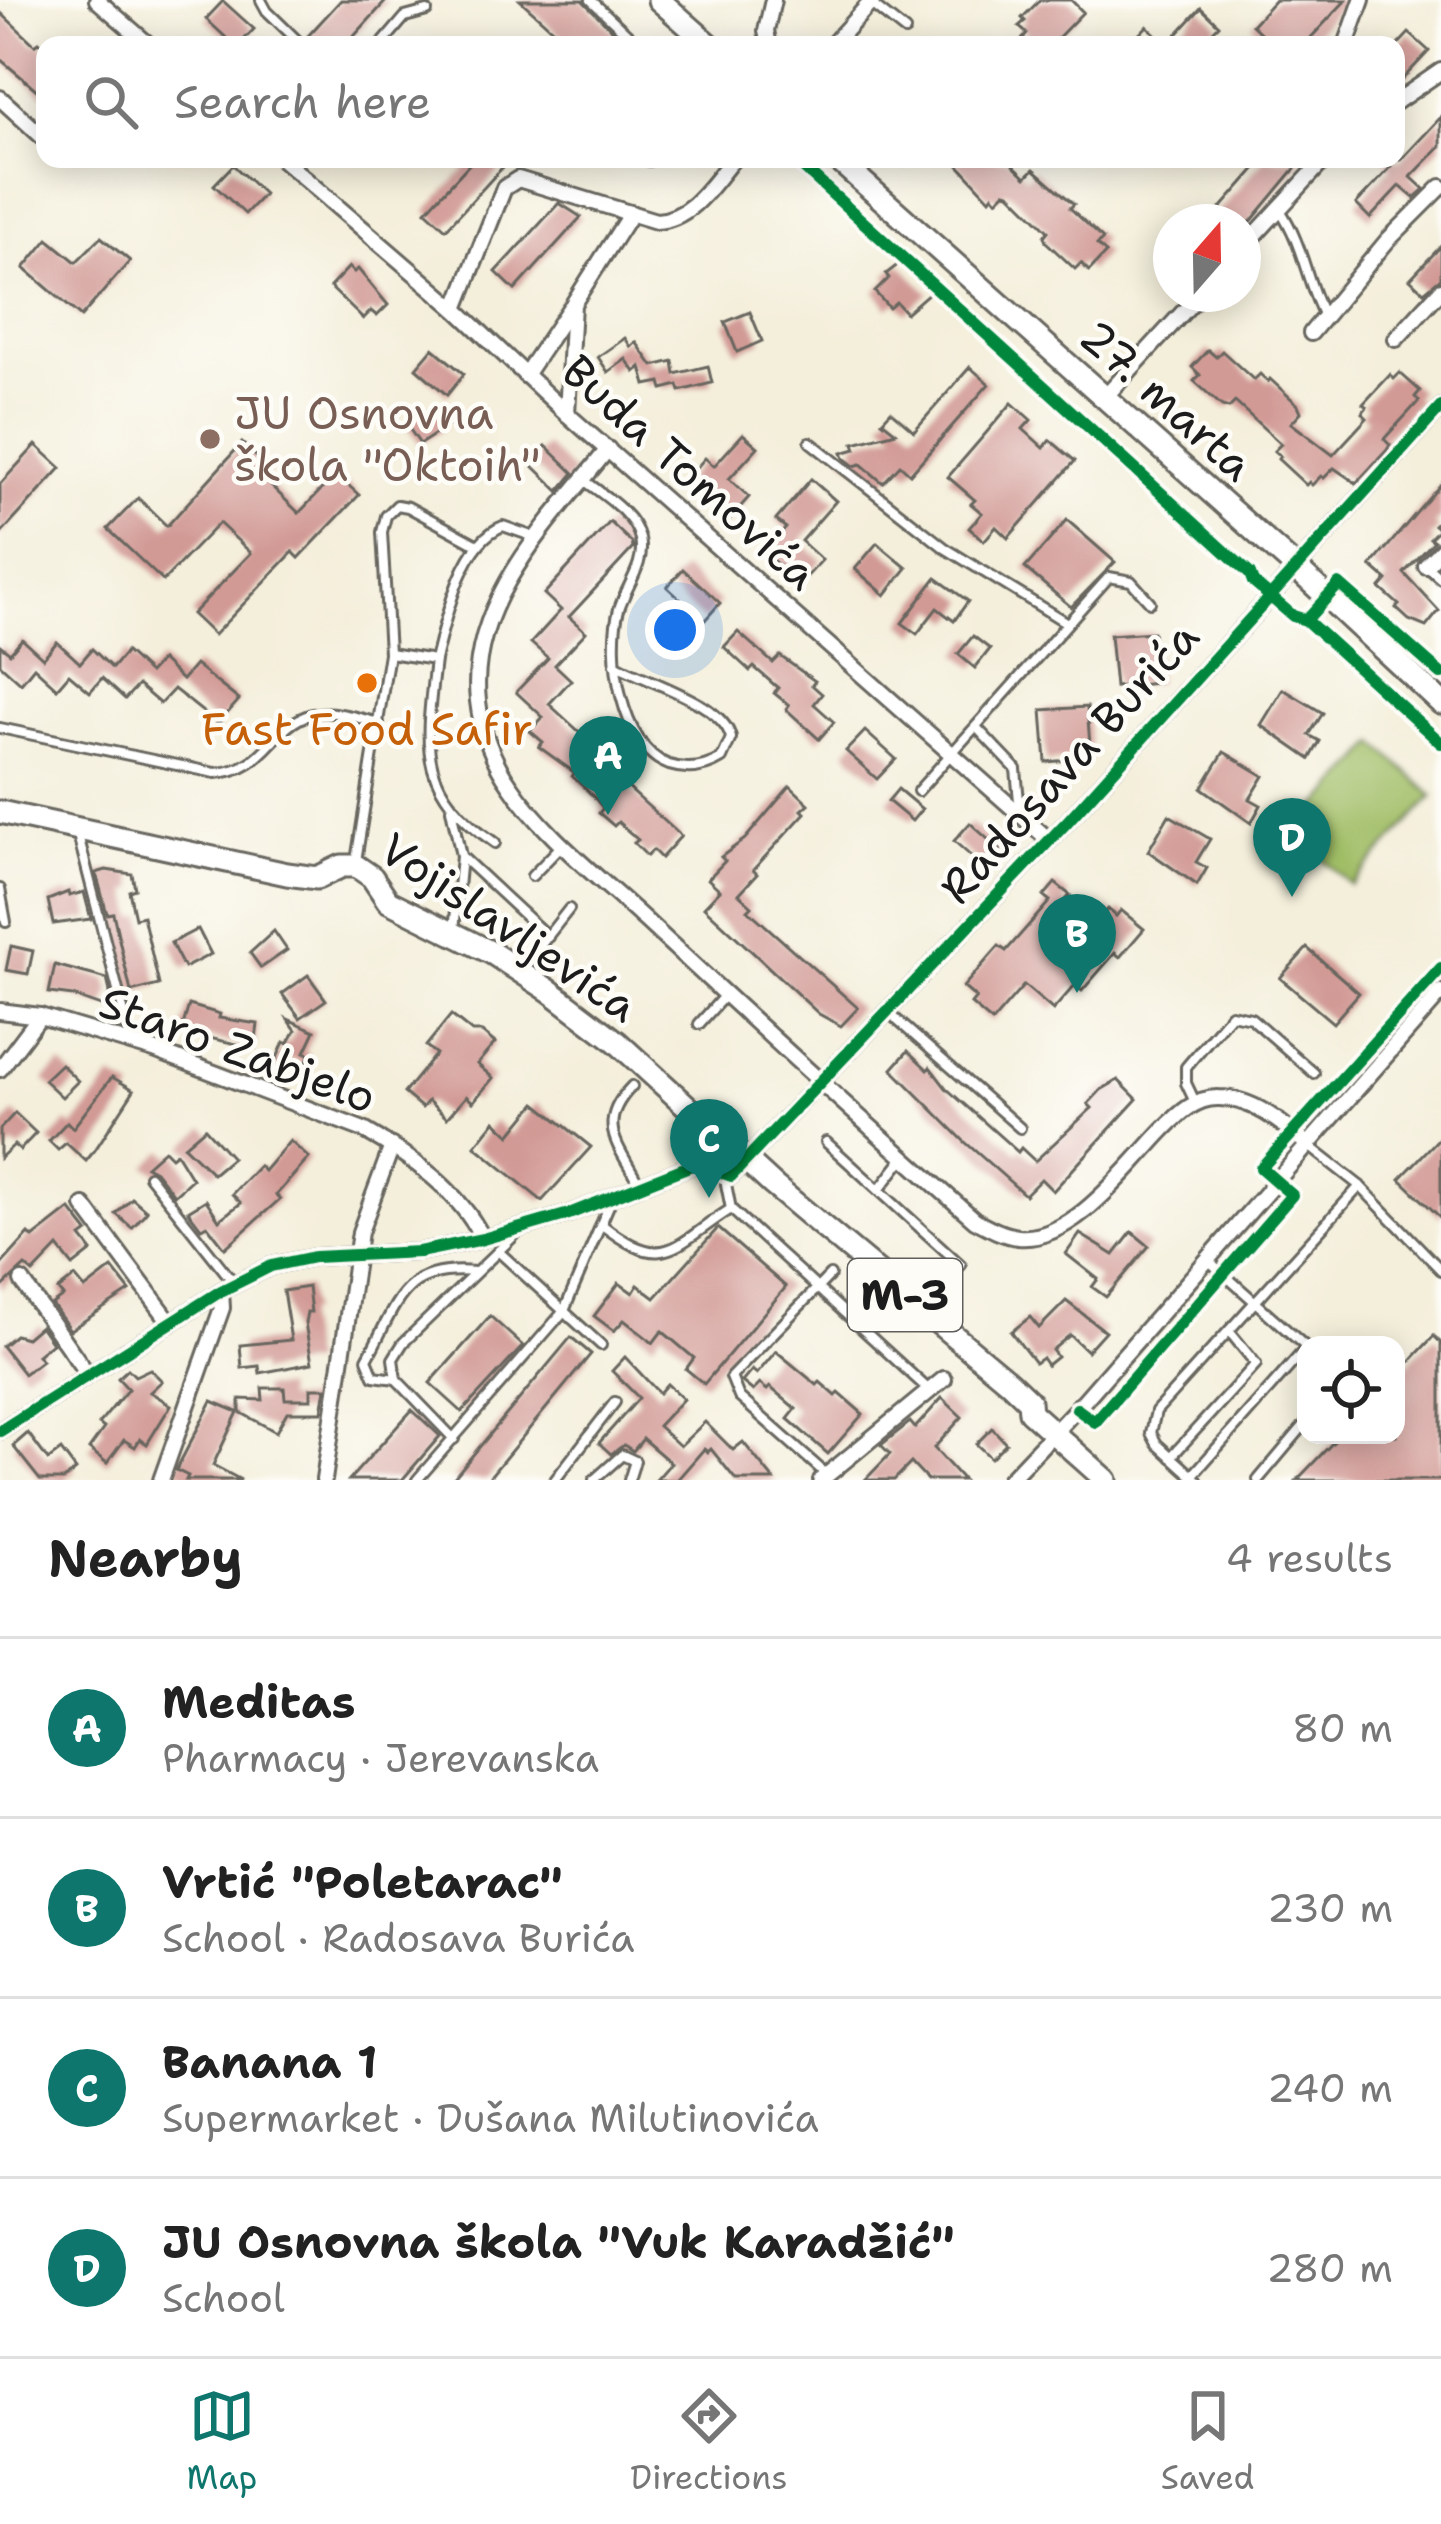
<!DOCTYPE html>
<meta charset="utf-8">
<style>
:root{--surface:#fff;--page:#f6f6f6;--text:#222;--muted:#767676;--line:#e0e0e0;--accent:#0f766e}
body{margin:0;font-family:"Shantell Sans",sans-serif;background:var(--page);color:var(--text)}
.controls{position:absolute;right:36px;bottom:36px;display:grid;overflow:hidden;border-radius:24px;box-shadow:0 6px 30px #0003}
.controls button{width:108px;height:108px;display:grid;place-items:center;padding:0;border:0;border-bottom:3px solid var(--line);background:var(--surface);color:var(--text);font:60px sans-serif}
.compass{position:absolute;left:1153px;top:204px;width:108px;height:108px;border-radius:50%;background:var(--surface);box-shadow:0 6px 30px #0003;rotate:20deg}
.you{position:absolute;left:675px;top:630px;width:42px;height:42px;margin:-30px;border:9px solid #fff;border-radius:50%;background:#1a73e8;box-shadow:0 0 0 18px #1a73e833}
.badge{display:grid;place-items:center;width:78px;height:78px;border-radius:50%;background:var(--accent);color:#fff;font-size:39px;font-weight:700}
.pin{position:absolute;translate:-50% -99px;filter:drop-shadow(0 3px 6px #0008)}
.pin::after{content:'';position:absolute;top:63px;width:42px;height:36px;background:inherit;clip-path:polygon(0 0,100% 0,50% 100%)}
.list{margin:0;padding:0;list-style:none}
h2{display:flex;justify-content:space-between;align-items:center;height:156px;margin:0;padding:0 48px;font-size:51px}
h2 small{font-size:39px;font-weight:400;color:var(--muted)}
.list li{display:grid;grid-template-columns:78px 1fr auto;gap:36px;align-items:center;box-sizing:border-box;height:180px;padding:0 48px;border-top:3px solid var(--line)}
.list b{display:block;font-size:45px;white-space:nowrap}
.list p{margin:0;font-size:39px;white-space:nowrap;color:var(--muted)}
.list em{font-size:39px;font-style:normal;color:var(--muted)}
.icon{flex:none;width:66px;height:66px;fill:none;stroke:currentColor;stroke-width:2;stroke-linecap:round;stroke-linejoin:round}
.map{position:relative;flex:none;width:1441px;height:1480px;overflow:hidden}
.search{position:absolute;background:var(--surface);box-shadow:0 6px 30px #0003;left:36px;right:36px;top:36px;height:132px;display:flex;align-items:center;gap:30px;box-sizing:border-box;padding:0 42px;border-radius:24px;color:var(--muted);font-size:45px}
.sheet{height:876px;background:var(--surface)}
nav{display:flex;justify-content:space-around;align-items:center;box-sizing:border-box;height:168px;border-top:3px solid var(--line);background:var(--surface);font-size:33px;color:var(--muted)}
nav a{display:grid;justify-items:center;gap:6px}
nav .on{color:var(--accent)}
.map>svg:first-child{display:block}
</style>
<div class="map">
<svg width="1441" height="1480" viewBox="0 0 1441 1480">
<rect width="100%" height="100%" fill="#fdfcf7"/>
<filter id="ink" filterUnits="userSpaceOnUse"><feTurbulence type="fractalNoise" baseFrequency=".00833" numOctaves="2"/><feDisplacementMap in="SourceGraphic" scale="24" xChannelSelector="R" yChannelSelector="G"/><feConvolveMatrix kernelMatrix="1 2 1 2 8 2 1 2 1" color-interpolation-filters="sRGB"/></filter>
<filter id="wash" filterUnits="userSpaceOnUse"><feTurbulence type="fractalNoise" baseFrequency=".004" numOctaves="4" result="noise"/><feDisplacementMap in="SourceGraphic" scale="48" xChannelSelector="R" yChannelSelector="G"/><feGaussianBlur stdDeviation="2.7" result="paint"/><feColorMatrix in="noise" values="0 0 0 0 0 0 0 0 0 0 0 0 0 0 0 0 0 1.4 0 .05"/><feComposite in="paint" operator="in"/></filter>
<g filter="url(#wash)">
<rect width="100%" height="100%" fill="#f4efdb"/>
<path fill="#a0be66" stroke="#5e6d41" stroke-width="3" d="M1376 743 1433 796 1351 885 1294 833Z"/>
<g id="blocks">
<g fill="#d29a95">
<path d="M341 0H387L346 45H315L307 37Z"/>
<path d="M520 0H582L627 45H570Z"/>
<path d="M1040 0H1071L1083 12 1051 45H1017L1027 34 1019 26 1025 21 1022 18Z"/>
<path d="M1275 0H1346L1304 45H1273L1252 25Z"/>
<path d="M223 1 254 29 239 45H234L206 19Z"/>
<path d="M1201 8 1219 25 1212 32 1226 45H1129L1147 26 1167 45Z"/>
<path d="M0 12 35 45 39 42 45 48V97L0 59Z"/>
<path d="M1409 33 1429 51 1396 86V47Z"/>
<path d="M1441 117V146L1411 177 1424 189 1414 198 1400 186 1370 218 1356 204 1391 167 1382 159 1401 160Z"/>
<path d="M474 159H510L446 229 426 211Z"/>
<path d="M953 159H1007L1026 177 1034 169 1074 204 1070 208 1103 239 1097 245 1106 253 1089 271 1081 263 1075 269 1046 242 1044 236 1048 231 1010 193 1005 192 997 200 993 195 990 199Z"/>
<path d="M1264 159H1303L1243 231V222H1209Z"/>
<path d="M233 165 264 194 245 214 214 185Z"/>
<path d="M559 203 581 217 515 290 496 272Z"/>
<path d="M101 237 130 261 81 317 24 268 48 239 76 262Z"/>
<path d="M1441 246V278L1424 292 1410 279Z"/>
<path d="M900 263 929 293 906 313 896 302 889 308 875 292 889 278 886 274Z"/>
<path d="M349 267 354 272 358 269 388 305 377 316 371 311 363 319 330 287Z"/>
<path d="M750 312 762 341 737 352 725 322Z"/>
<path d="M625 338 631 347 636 342 653 366 673 361 675 374 708 366 712 383 680 391 678 385 663 389 661 382 646 385 641 367 635 372 626 359 608 372 598 357Z"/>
<path d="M433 348 464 374 447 395 416 368Z"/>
<path d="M1208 350 1216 357 1222 351 1254 380 1260 374 1268 382 1270 379 1298 405 1301 412 1291 423 1333 455 1367 418 1362 413 1367 407 1363 404 1390 375 1394 379 1400 373 1420 391 1415 397 1419 401 1384 439 1390 445 1387 450 1356 483 1334 468 1324 478 1321 476 1312 485 1309 482 1306 485 1278 459 1280 456 1274 451 1281 444 1235 402 1229 408 1222 406 1194 381 1200 375 1192 367Z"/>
<path d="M970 367 989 384 910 474 900 465 883 483 861 464 854 466 844 458 842 453 856 449 854 443 896 432 882 421 891 411 914 431Z"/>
<path d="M1012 403 1031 420 1023 429 1044 448 1050 440 1075 461 1008 538 996 527 984 541 969 528 982 513 971 504 975 500 948 477Z"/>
<path d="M434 406 448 426 420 444 406 424Z"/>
<path d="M743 434 758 447 729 479 749 497 727 522 683 483 705 458 714 466Z"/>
<path d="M242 443 271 471 263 478 299 513 336 474 359 495 299 558 293 552 214 635 192 614 251 553 219 523 163 581 108 529 138 498 167 526Z"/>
<path d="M36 445 61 468 0 535V484Z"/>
<path d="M546 446 574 473 559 491 530 463Z"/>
<path d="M811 479 836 501 801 541 822 560 800 584 764 553 786 528 776 520Z"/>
<path d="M1441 484V518L1434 525 1439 529 1430 538 1434 541 1404 573 1439 611 1426 627 1409 620 1396 608 1399 605 1380 588 1387 580 1371 566Z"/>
<path d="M1067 520 1115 562 1071 607 1025 568Z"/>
<path d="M610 522 632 543 633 548 569 617 586 632 555 665 571 680 549 704 620 769 614 775 681 836 661 858 653 850 647 856 634 843 638 840 618 822 614 826 599 813 603 808 594 797 572 776 575 773 539 747 543 742 530 731 543 717 516 692 548 658 531 643 561 610 544 594Z"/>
<path d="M877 543 907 568 885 595 855 569Z"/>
<path d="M683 569 720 603 704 621 667 587Z"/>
<path d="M936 578 968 601 954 621 937 608 917 634 902 623Z"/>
<path d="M738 632 773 663 780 656 815 681 812 685 822 694 814 704 834 722 819 739 786 709 789 705 774 693 778 688 754 667 750 671 724 647Z"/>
<path d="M1153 632 1158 683 1115 687 1110 635Z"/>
<path d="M973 636 990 649 975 668 958 654Z"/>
<path d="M22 639 43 658 57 642 80 663 92 649 112 668 126 652 149 673 161 660 182 680 195 665 239 700 218 724 174 689 160 704 138 685 125 699 102 678 90 692 69 674 57 688 34 667 21 683 0 664V645L10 653Z"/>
<path d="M1283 689 1323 713 1309 735 1320 741 1310 759 1261 725Z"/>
<path d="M1087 707 1091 758 1046 762 1042 710Z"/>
<path d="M865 731 896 759 877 779 846 751Z"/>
<path d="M1224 752 1264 776 1250 799 1261 805 1251 823 1202 788Z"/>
<path d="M790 786 809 804 802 810 805 813 753 870 757 874 739 894 752 906 748 910 858 1008 841 1026 819 1014 704 907 720 890 708 879 725 861 721 857 745 839Z"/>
<path d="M898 789 922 809 912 821 888 801Z"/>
<path d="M1169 815 1210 839 1196 862 1207 868 1197 885 1148 851Z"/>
<path d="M970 823 1000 850 984 868 954 841Z"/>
<path d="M106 870 132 874 135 889 129 891 135 918 143 916 159 985 131 992 113 913 107 914 96 873Z"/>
<path d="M1055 883 1070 895 1064 902 1092 927 1108 909 1116 916 1121 910 1144 929 1120 957 1115 953 1082 991 1075 985 1053 1010 1024 985 992 1022 971 1004 976 998 963 987 999 946 1006 951 1050 901 1044 896Z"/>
<path d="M68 892 69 896 84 892 91 919 53 924 48 900Z"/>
<path d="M198 929 211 954 184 968 171 943Z"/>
<path d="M274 931 287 950 261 968 250 953Z"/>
<path d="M11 946 33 951 28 974 6 970Z"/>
<path d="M1307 948 1359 993 1333 1023 1280 978Z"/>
<path d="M55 965 107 979 110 992 104 1007 73 996 49 993Z"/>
<path d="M308 975 326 1000 300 1018 282 994Z"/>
<path d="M189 1005 220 1014 219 1018 258 1024 255 1048 181 1032Z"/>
<path d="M451 1015 472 1032H482L495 1043 477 1064 493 1078 473 1102 466 1096 447 1118 428 1101 422 1108 404 1093 436 1054 426 1046Z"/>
<path d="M288 1019 315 1031 305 1052 310 1054 305 1065 291 1059 282 1087 267 1081 284 1042 288 1044 296 1030Z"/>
<path d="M908 1051 928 1070 930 1067 946 1088 1018 1152 1021 1148 1035 1161 1092 1108 1088 1104 1101 1090 1118 1080 1137 1099 1053 1191 1041 1179 1025 1195 965 1142 892 1069Z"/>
<path d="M61 1064 78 1081 62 1097 44 1080Z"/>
<path d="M112 1077 134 1090 95 1150 86 1161 66 1143 58 1150 49 1141 67 1122 73 1128Z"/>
<path d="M536 1103 591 1147 542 1201 475 1146 495 1121 510 1135Z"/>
<path d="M15 1113 36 1133 20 1150 14 1145 0 1158V1129Z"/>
<path d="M205 1128 232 1158 213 1174 184 1146Z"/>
<path d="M1441 1136V1218L1400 1179Z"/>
<path d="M290 1141 309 1158 276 1195 280 1199 225 1248 207 1225 201 1228 188 1211 206 1200 219 1220 241 1203 232 1194 259 1166 264 1171Z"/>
<path d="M164 1150 171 1157 176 1153 192 1179 174 1195 155 1171 146 1166Z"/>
<path d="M132 1198 147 1211 132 1228 116 1214Z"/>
<path d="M70 1209 88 1232 81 1237 92 1251 73 1266 58 1247 33 1273 25 1266 0 1289V1266L29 1234 33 1238Z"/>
<path d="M718 1228 786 1287 704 1384 686 1369 694 1358 662 1331 653 1343 624 1320 614 1331 594 1316 619 1283 633 1293 638 1285 655 1298Z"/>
<path d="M1132 1232 1149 1246 1106 1297 1092 1287 1098 1279 1066 1254 1080 1234 1114 1255Z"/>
<path d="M112 1268 130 1291 70 1330 52 1304 63 1296 58 1290 75 1277 85 1289Z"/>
<path d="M308 1287 311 1312H307L305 1323 312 1363 260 1373 259 1366 242 1368 240 1345 291 1340 283 1291Z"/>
<path d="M1066 1301 1105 1331 1087 1351 1070 1335 1052 1350 1057 1357 1047 1365 1042 1358 1035 1363 1011 1332 1030 1317 1039 1328Z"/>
<path d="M490 1316 523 1346 462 1412 430 1383Z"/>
<path d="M40 1326 52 1343 37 1355 42 1360 24 1374 2 1346 15 1335 26 1338Z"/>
<path d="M1434 1336 1441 1343V1480H1297L1340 1435H1396V1376Z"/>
<path d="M571 1337 591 1354 487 1480H452Z"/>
<path d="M776 1351 817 1385 820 1382 836 1396 839 1393 863 1414 828 1454 788 1419 796 1409 770 1387 767 1390 760 1384 753 1391 742 1382 752 1370 757 1374Z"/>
<path d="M625 1357 659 1393 667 1384 683 1399 658 1426 680 1446 705 1422 733 1450 743 1442 774 1480H736L711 1449 708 1452 704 1449 677 1480H656L671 1463 643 1439 633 1451 624 1445 611 1454 599 1443 639 1398 612 1371Z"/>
<path d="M128 1369 135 1376 150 1369 162 1381 150 1392 171 1405 147 1444 140 1439 135 1447 124 1440 107 1463 89 1449 104 1428 99 1424 128 1389 118 1378Z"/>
<path d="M262 1388H284L285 1399H311V1388H326L322 1412H287L276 1432 240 1412V1399L263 1400Z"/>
<path d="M942 1398 962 1417 934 1448 963 1480H927L911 1463 894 1480H865L890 1454 881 1445 910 1422 915 1428Z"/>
<path d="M212 1401 238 1412 213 1465 241 1480H186L188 1476 176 1470Z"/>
<path d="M412 1410 440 1436 402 1480H349Z"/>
<path d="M992 1428 1006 1443 991 1458 976 1444Z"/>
<path d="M28 1433 48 1460 61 1450 76 1470 64 1480H40L13 1446Z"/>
</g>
</g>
</g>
<g filter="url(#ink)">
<use href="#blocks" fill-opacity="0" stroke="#68665f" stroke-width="3"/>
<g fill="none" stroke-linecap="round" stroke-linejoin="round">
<g stroke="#68665f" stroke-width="14">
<g id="lane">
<path d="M261 0 267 11 302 45"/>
<path d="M591 0 639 45"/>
<path d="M871 4 905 31"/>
<path d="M381 45 405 17 427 11"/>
<path d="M649 161 656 159"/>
<path d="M1280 210C1303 244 1306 281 1324 316"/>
<path d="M810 442 945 548 1067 623"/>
<path d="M584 480C603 495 634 513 640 539 646 564 626 586 619 609 607 652 620 747 669 765 688 771 706 768 722 758L731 738C724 703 646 682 615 664"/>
<path d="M1426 566 1441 579"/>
<path d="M389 653 435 660C445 621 461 542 503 526L537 538"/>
<path d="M435 660C425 748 416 788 495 843"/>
<path d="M0 728 215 773C267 771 271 725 312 714 334 709 358 718 379 723"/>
<path d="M977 728 1016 769 1020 812"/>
<path d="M918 791 1109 577 1131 581 1150 602"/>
<path d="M451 809 461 856 454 931"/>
<path d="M78 835 131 1041"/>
<path d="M462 857 548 937"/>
<path d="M356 861 389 653 382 532 386 516 397 505 408 507 478 545"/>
<path d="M532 876 562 845"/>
<path d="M0 889 6 922"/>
<path d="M522 969 569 909"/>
<path d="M889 1013 1020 1128"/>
<path d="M699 1024 725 995"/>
<path d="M632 1086C595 1124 618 1144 639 1184"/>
<path d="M1195 1102 1186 1083V1067L1231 1014 1251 1018 1314 1073"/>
<path d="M826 1142 961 1265"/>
<path d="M1309 1146 1360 1186 1441 1270"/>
<path d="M149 1176 234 1283"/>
<path d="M730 1177 726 1184 731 1209 930 1391"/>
<path d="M879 1190 903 1159"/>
<path d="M601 1224C666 1275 672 1246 731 1209"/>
<path d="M498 1251 601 1345"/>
<path d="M1209 1261 1306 1347"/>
<path d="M396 1379 374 1376 367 1359C398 1303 401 1265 475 1272"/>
<path d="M454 1439 396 1379 393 1359 403 1343 517 1233"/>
<path d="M1171 1457 1256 1364 1229 1331"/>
<path d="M826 1474 739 1397 731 1377 830 1275"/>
<path d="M1192 1476 1306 1348"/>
<path d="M417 1480 564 1311 613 1196"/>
<path d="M555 1480 615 1402"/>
<path d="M594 1480 622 1455 635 1461 629 1480"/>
<path d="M1197 1480 1157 1444 1151 1433 1156 1411 1360 1186"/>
<path d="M1258 1480 1306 1423"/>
</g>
</g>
<g stroke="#68665f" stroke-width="20">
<g id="street">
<path d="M97 0 149 45"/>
<path d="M769 45 766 31 773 0"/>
<path d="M832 45 873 0"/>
<path d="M1346 45 1362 0"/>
<path d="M0 98 45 139"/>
<path d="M1396 102 1441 71"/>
<path d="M282 159 456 309 567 414 1049 840"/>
<path d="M1243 248 1325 159"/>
<path d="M456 309 504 188 518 179 656 221C691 220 713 183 733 159"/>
<path d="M1311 333 1387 241 1441 187"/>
<path d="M1396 339 1441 290"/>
<path d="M525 375 570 308"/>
<path d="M1105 397 1200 294"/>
<path d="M567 414 573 304 631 213"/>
<path d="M608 449C552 519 467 603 478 701 481 730 493 761 510 785 545 837 599 877 645 920 754 1021 863 1122 975 1220 988 1227 1002 1235 1018 1237 1073 1243 1129 1165 1164 1129 1179 1114 1196 1097 1219 1098 1254 1098 1283 1124 1308 1145"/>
<path d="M1426 566 1441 550"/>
<path d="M0 1011 40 1016 154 1050 364 1130C410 1156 459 1190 483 1239"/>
<path d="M0 1069 40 1016"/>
<path d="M84 1206 171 1323"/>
<path d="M22 1281 88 1375"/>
<path d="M0 1431 221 1291 271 1266 314 1257 419 1252 483 1239 569 1214 697 1163 731 1176 1067 822 1441 407"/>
<path d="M161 1480 222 1308 221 1291"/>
<path d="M324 1480 360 1232 392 1146"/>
<path d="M821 1480 944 1379"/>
<path d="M1009 1480 1082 1403 1441 993"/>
</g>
</g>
<g stroke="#68665f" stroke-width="27">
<g id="secondary">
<path d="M659 0 710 45"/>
<path d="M837 159 1295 567 1441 703"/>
</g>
</g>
<g stroke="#68665f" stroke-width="27">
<path id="primary" d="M0 812 287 874 317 878 342 866H356L372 877 388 901 492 953 550 991 617 1042 773 1185 1008 1381 1029 1401 1030 1412 1106 1480"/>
</g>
<use href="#lane" stroke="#fff" stroke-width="8"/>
<use href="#street" stroke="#fff" stroke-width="14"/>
<use href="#secondary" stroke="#fff" stroke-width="21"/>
<use href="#primary" stroke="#fff" stroke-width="21"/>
<g stroke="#fdfcf7" stroke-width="20">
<g id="cycleway">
<path d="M794 159 1250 574 1253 582 1293 616 1306 620 1441 743"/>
<path d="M1306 620 1339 584 1441 674"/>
<path d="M1077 1409 1095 1422 1292 1195 1261 1168 1441 968"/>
<path d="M0 1431 221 1291 271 1266 314 1257 419 1252 483 1239 569 1214 697 1163 731 1176 1067 822 1441 407"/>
</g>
</g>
<use href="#cycleway" stroke="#00873e" stroke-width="12"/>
</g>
</g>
<circle fill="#8d6e63" stroke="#fdfcf7" stroke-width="4.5" cx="210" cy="439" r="12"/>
<circle fill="#e8710a" stroke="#fdfcf7" stroke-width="4.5" cx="367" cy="683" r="12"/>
<g text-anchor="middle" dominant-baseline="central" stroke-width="9" stroke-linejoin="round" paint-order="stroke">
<rect fill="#fdfcf7" stroke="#605f5e" stroke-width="3" x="848" y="1259" width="114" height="72" rx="9"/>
<g font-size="42" font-weight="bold" fill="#1c1c1c">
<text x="905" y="1295">M-3</text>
</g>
<g font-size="45" fill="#1c1c1c" stroke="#fdfcf7">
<text transform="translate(1167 400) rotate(42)">27. marta</text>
<text transform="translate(690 472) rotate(42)">Buda Tomovića</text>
<text transform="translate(1069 762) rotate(-48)">Radosava Burića</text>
<text transform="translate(509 927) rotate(34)">Vojislavljevića</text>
<text transform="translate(238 1049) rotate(20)">Staro Zabjelo</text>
</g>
<g font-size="45" fill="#785e54" stroke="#fdfcf7" text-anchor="start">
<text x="234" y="413">JU Osnovna<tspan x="234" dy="52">škola "Oktoih"</tspan></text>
</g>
<g font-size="45" fill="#c56008" stroke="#fdfcf7">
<text x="367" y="729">Fast Food Safir</text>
</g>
</g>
</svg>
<div class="controls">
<button><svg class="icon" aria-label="locate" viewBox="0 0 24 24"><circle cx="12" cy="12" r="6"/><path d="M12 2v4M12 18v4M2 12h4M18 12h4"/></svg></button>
</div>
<svg class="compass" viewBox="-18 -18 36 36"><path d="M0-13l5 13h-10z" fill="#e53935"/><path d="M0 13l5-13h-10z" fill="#767676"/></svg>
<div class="you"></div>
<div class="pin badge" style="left:608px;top:815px">A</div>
<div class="pin badge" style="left:1077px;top:993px">B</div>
<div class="pin badge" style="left:709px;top:1198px">C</div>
<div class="pin badge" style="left:1292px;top:897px">D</div>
<div class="search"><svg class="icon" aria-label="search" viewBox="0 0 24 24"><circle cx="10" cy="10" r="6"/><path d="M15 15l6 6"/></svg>Search here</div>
</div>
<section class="sheet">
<h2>Nearby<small>4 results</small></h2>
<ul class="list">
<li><span class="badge">A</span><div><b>Meditas</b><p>Pharmacy · Jerevanska</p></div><em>80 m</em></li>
<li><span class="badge">B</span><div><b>Vrtić &quot;Poletarac&quot;</b><p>School · Radosava Burića</p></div><em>230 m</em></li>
<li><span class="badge">C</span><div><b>Banana 1</b><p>Supermarket · Dušana Milutinovića</p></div><em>240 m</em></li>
<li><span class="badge">D</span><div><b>JU Osnovna škola &quot;Vuk Karadžić&quot;</b><p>School</p></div><em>280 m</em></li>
</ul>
</section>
<nav>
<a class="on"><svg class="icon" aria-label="map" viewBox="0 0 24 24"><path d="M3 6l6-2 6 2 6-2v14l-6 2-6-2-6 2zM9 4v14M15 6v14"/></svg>Map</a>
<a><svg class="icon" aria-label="directions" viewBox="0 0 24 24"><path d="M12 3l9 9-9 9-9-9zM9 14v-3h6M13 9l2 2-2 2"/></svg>Directions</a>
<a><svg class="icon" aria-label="saved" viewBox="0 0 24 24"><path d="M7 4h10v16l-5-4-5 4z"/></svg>Saved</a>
</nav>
